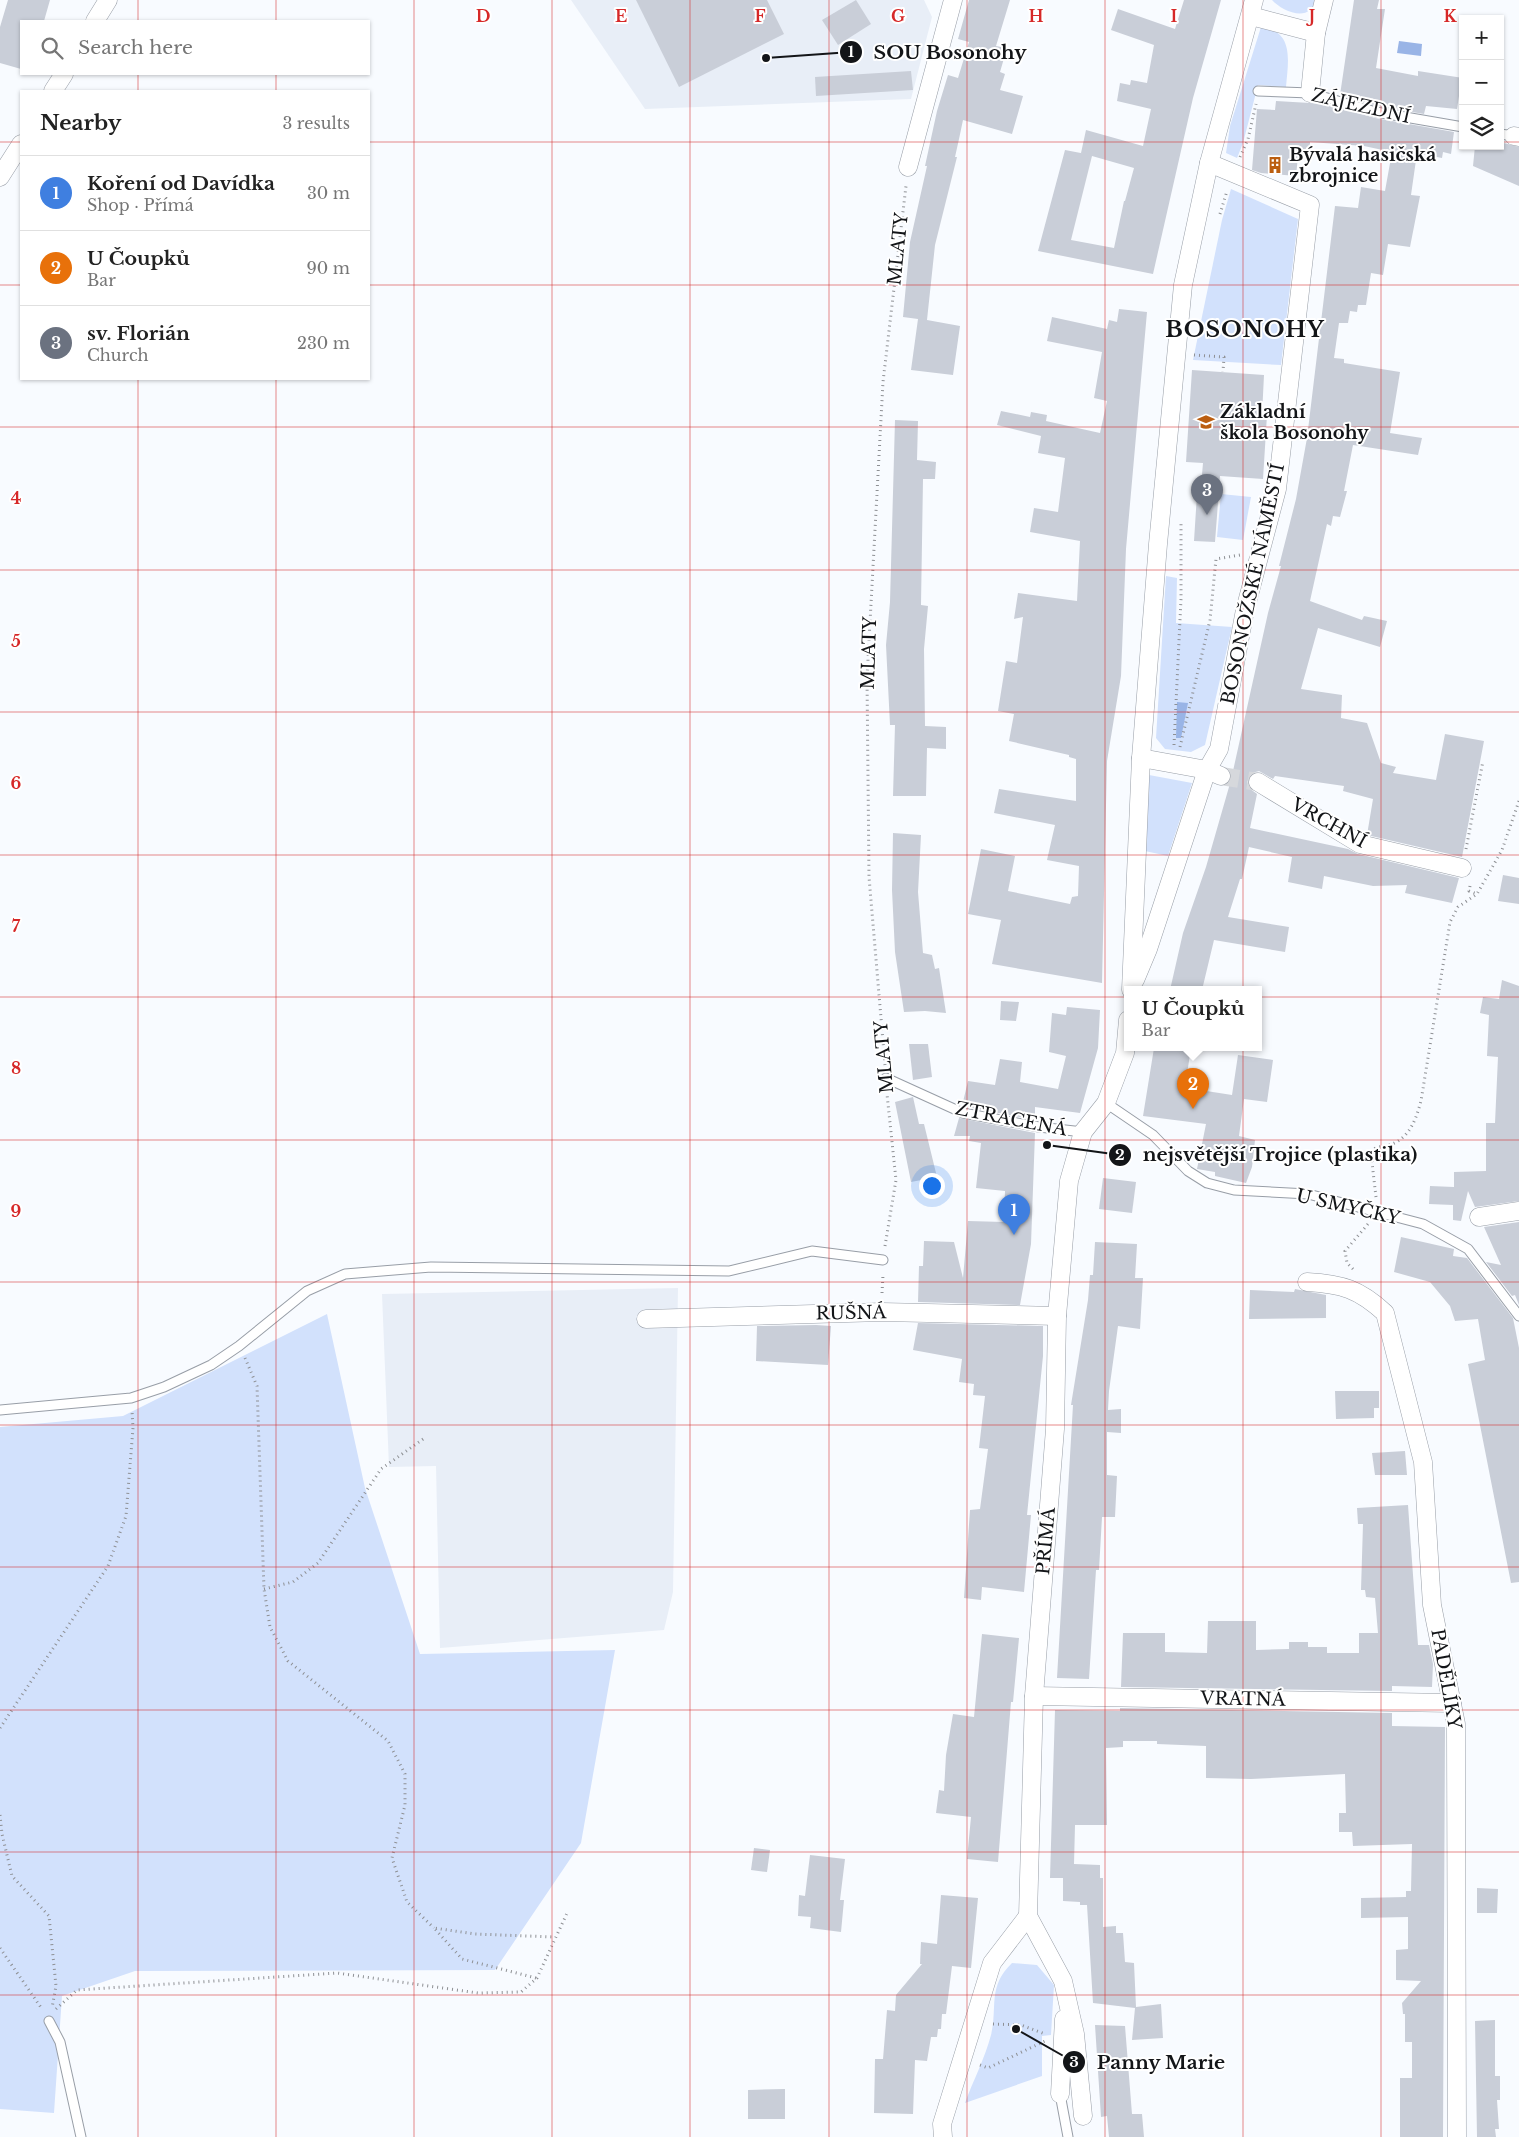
<!DOCTYPE html>
<meta charset="utf-8">
<style>
:root{--surface:#fff;--page:#f6f6f6;--text:#222;--muted:#767676;--line:#e0e0e0;--accent:#bb5e10}
body{margin:0;font-family:"Libre Baskerville",serif;background:var(--page);color:var(--text)}
.controls{position:absolute;right:15px;top:15px;display:grid;overflow:hidden;border-radius:0px;box-shadow:0 1px 4px #0004}
.controls button{width:45px;height:45px;display:grid;place-items:center;padding:0;border:0;border-bottom:1px solid var(--line);background:var(--surface);color:var(--text);font:25px sans-serif}
.you{position:absolute;left:931px;top:1185px;width:18px;height:18px;margin:-12px;border:4px solid #fff;border-radius:50%;background:#1a73e8;box-shadow:0 0 0 8px #1a73e833}
.badge{display:grid;place-items:center;width:32px;height:32px;border-radius:50%;background:var(--accent);color:#fff;font-size:16px;font-weight:700}
.pin{position:absolute;translate:-50% -41px;filter:drop-shadow(0 1px 2px #0008)}
.pin::after{content:'';position:absolute;top:26px;width:18px;height:15px;background:inherit;clip-path:polygon(0 0,100% 0,50% 100%)}
.popup{position:absolute;left:1124px;top:986px;width:138px;height:65px;box-sizing:border-box;display:grid;place-content:center;border-radius:0px;background:var(--surface);filter:drop-shadow(0 1px 4px #0005);font-size:16px;white-space:nowrap;color:var(--muted)}
.popup b{font-size:19px;color:var(--text)}
.popup::after{content:'';position:absolute;left:50%;top:100%;margin-left:-10px;border:10px solid transparent;border-top-color:var(--surface)}
.list{margin:0;padding:0;list-style:none}
h2{display:flex;justify-content:space-between;align-items:center;height:65px;margin:0;padding:0 20px;font-size:21px}
h2 small{font-size:16px;font-weight:400;color:var(--muted)}
.list li{display:grid;grid-template-columns:32px 1fr auto;gap:15px;align-items:center;box-sizing:border-box;height:75px;padding:0 20px;border-top:1px solid var(--line)}
.list b{display:block;font-size:19px;white-space:nowrap}
.list p{margin:0;font-size:16px;white-space:nowrap;color:var(--muted)}
.list em{font-size:16px;font-style:normal;color:var(--muted)}
.icon{flex:none;width:28px;height:28px;fill:none;stroke:currentColor;stroke-width:2;stroke-linecap:round;stroke-linejoin:round}
.map{position:relative;flex:none;width:1519px;height:2137px;overflow:hidden}
.search{position:absolute;background:var(--surface);box-shadow:0 1px 4px #0004;left:20px;top:20px;width:350px;height:55px;display:flex;align-items:center;gap:12px;box-sizing:border-box;padding:0 18px;border-radius:0px;color:var(--muted);font-size:19px}
.panel{position:absolute;background:var(--surface);box-shadow:0 1px 4px #0004;left:20px;top:90px;width:350px;height:290px;border-radius:0px}
.map>svg:first-child{display:block}
</style>
<div class="map">
<svg width="1519" height="2137" viewBox="0 0 1519 2137">
<rect width="100%" height="100%" fill="#f8fbff"/>
<g fill="#e8eef7">
<path d="M571 0H924L932 17 911 99 645 109Z"/>
<path d="M678 1288 673 1592 664 1630 440 1648 436 1466 389 1467 382 1294Z"/>
</g>
<g fill="#d2e1fc">
<path d="M1272 0H1318C1315 3 1313 8 1310 10 1300 19 1280 9 1272 0Z"/>
<path d="M1261 27C1295 31 1288 62 1286 87L1258 85 1243 143 1237 158 1226 153 1230 126Z"/>
<path d="M1231 189 1298 219 1281 365 1193 360 1222 220Z"/>
<path d="M1221 494 1251 497 1243 540 1217 537Z"/>
<path d="M1166 576 1177 578 1176 623 1232 627 1205 745 1191 752 1165 749 1156 738Z"/>
<path d="M1149 775 1192 783 1168 856 1145 851Z"/>
<path d="M327 1314 365 1488 420 1654 615 1650 581 1843 495 1970 135 1971 62 1996 54 2113 0 2109V1427L123 1416Z"/>
<path d="M1012 1963 1037 1965 1054 1985 1051 2035 1042 2036V2076L965 2103C973 2081 985 2058 991 2035 998 2007 987 1987 1012 1963Z"/>
</g>
<g fill="#99b4e6">
<path d="M1399 41 1422 44 1421 56 1397 53Z"/>
<path d="M1177 702 1188 703 1181 738H1176Z"/>
</g>
<g fill="#c9ced8" fill-rule="evenodd">
<path d="M8 0H50L44 21H21V69L0 63V27Z"/>
<path d="M636 0H767L784 34 679 87Z"/>
<path d="M856 0 871 24 838 45 822 20Z"/>
<path d="M969 0H1010L996 46 1007 48 1000 72 1005 74 1000 90 1023 96 1012 134 963 120 959 139 955 157H957L935 245 927 320 960 326 953 375 911 370 918 319 903 317 910 242 927 166H925L937 111 948 75 958 78 969 42 958 39Z"/>
<path d="M1184 0H1221L1193 98 1153 274 1038 251 1065 150 1086 154 1081 153 1086 130 1143 146 1151 109 1117 101 1120 83 1130 85 1131 80 1147 83 1154 45 1111 30 1118 9 1175 29ZM1092 156 1134 168 1125 201H1124L1114 248 1071 240Z"/>
<path d="M1354 0H1379L1377 9H1385L1376 68 1418 76V71L1463 78V96H1459L1457 109 1426 106 1424 114 1377 106 1340 95Z"/>
<path d="M911 71 913 90 816 96 815 77Z"/>
<path d="M1276 101 1327 104 1375 118 1454 132 1451 154 1443 152 1442 158 1417 153 1411 195 1420 196 1410 247 1388 244 1383 275 1371 273 1366 305H1358L1357 312 1350 311 1348 323H1339L1334 358 1344 359V363L1400 372 1390 433 1422 438 1418 455 1353 445 1344 491H1347L1340 517 1333 516 1331 526 1327 524 1310 601 1362 620 1364 616 1387 621 1380 647 1318 628 1301 689 1342 695 1341 718 1367 723 1381 763 1396 767 1393 773 1436 780 1445 734 1484 741 1462 857 1367 835 1373 799 1343 791 1344 786 1275 776 1273 779 1259 771 1252 773 1247 782 1249 788 1257 794 1250 828 1348 849 1358 854 1459 878 1452 903 1405 893 1407 885 1373 886 1324 876 1322 889 1288 882 1292 857 1249 847 1242 879H1240L1228 917 1289 927 1285 952 1214 940 1202 990H1170L1183 933 1206 867 1231 780 1268 613 1281 566H1279L1296 499 1307 438 1335 206 1358 208 1361 187 1385 191 1392 152 1364 146 1310 142V153L1298 156 1296 176 1261 173 1252 170 1257 109 1275 110Z"/>
<path d="M1500 142 1519 147V186L1473 166 1475 146H1500Z"/>
<path d="M1119 309 1147 312 1126 549 1121 676 1107 761 1102 983 992 964 1001 920 968 914 981 849 1015 856 1008 891 1070 904 1072 897 1078 896 1079 866 1047 860 1055 825 994 813 999 789 1076 801V759L1069 757V755L1009 741 1014 714 998 711 1006 661 1017 663 1023 617 1014 619 1018 593 1077 601 1080 541 1030 532 1034 508 1058 512 1065 458 1038 453 1041 436 997 425 1001 411 1030 417 1031 412 1047 415 1046 421 1100 433 1107 401 1094 398 1102 352 1047 341 1052 317 1107 329 1109 320 1117 322Z"/>
<path d="M1192 370 1264 375 1262 415H1267L1263 479 1220 476 1215 542 1194 541 1197 494 1201 486 1203 463 1186 462Z"/>
<path d="M895 420 918 421 917 460 936 462 935 479H923L921 605 928 606 924 649 925 726 946 727V749L927 748 926 796H893L895 725H890L886 645 890 602Z"/>
<path d="M893 833 921 835 918 892 923 953 932 955 935 969 939 968 946 1013 925 1011 904 1012 895 952 892 890Z"/>
<path d="M1503 875 1519 878V904L1498 901Z"/>
<path d="M1502 980 1519 986V1201L1475 1207 1468 1191 1461 1221 1453 1220V1205L1429 1204 1430 1186 1454 1187V1172L1486 1171V1123H1495L1498 1057 1487 1056 1489 1015 1480 1013 1483 997 1499 999Z"/>
<path d="M1001 1001 1019 1002 1016 1021 1000 1020Z"/>
<path d="M1067 1007 1100 1010 1098 1048 1080 1113 1035 1107V1120L962 1106 968 1081 995 1085 1000 1059 1022 1062 1020 1082 1058 1089 1066 1056 1049 1052 1052 1013 1066 1015Z"/>
<path d="M909 1044H928L932 1077 913 1080Z"/>
<path d="M1154 1048H1191L1187 1074 1200 1090 1232 1095 1238 1055 1273 1060 1267 1102 1244 1099 1239 1136 1255 1140 1252 1167 1246 1183 1215 1176V1172L1197 1169 1206 1124 1143 1116Z"/>
<path d="M913 1097 919 1124H924L937 1177 911 1182 895 1102Z"/>
<path d="M959 1118 1035 1133 1031 1244 1020 1305 918 1302 919 1266H923L924 1241 954 1242 963 1278 968 1221 1004 1222 1005 1191 976 1188 981 1143 969 1141 970 1136H954Z"/>
<path d="M1103 1178 1136 1182 1132 1213 1099 1209Z"/>
<path d="M1519 1222V1305L1515 1295 1512 1296 1486 1262 1501 1265 1484 1227Z"/>
<path d="M1401 1237 1454 1249 1453 1256 1467 1258 1513 1318 1519 1348V1582L1511 1583 1468 1364 1485 1360 1478 1319 1455 1321 1450 1306 1430 1282 1394 1272Z"/>
<path d="M1095 1242 1137 1244 1135 1278H1143L1140 1329 1118 1326 1109 1391 1108 1410 1121 1409V1433L1107 1432V1475L1117 1476 1115 1517H1102L1099 1570H1096L1089 1679 1057 1678 1073 1405H1071L1088 1300 1090 1275H1093Z"/>
<path d="M1295 1289 1326 1295V1318L1249 1319 1250 1290 1294 1292Z"/>
<path d="M918 1323 1043 1326V1356L1027 1515H1031L1024 1592 982 1587 981 1600 964 1598 970 1510 980 1509 988 1449 979 1448 985 1396 973 1395 974 1384 959 1382 962 1359 913 1350Z"/>
<path d="M816 1325 831 1326 828 1365 756 1361 757 1326Z"/>
<path d="M1335 1391H1379V1408H1374V1418L1336 1419Z"/>
<path d="M1405 1451 1407 1475H1375L1372 1453Z"/>
<path d="M1408 1505 1418 1645H1429L1433 1664 1432 1687 1392 1686V1691L1121 1687 1123 1633H1165V1652L1207 1653 1208 1621H1256V1650L1289 1649V1642H1308V1647H1327V1653H1359V1633H1378L1375 1598 1366 1597 1365 1590H1361L1363 1524H1358L1357 1508Z"/>
<path d="M982 1634 1019 1638 1013 1702H1011L998 1862 967 1859 971 1817 936 1813 939 1790 944 1791 946 1755 953 1714 974 1717Z"/>
<path d="M1120 1708 1392 1713V1726L1445 1727 1443 2137H1400V2078H1412V2042H1405V2014H1403L1402 2003 1421 1981 1396 1980V1950L1408 1949V1917L1361 1918V1898L1406 1897V1891H1411L1412 1844 1353 1846 1352 1832H1339V1813H1346L1345 1774 1251 1779 1206 1778V1746L1157 1744V1741H1123V1747L1106 1748 1107 1825H1075L1074 1864 1100 1865V1878H1103V1927L1116 1926V1933H1123L1125 1962 1134 1963 1136 2007 1161 2004 1163 2038 1132 2040 1135 2008 1093 2003 1087 1905H1080V1902L1063 1901V1878H1050L1055 1710 1120 1711Z"/>
<path d="M754 1848 770 1850 767 1872 751 1870Z"/>
<path d="M810 1855 845 1859 840 1900H844L841 1932 810 1928 811 1917 798 1916 799 1895 805 1896Z"/>
<path d="M1477 1888 1498 1889 1497 1913H1477Z"/>
<path d="M941 1895 978 1898 971 1968 952 1966 946 2014H942L941 2029H938L937 2037H931L927 2061 915 2060 913 2114 874 2113 875 2059H883L887 2010 895 2011 896 1995 922 1964H920L921 1942 937 1944Z"/>
<path d="M1495 2020V2076H1500V2100H1497L1499 2129H1495L1496 2137H1477L1475 2021Z"/>
<path d="M1095 2025 1125 2026 1132 2114H1142L1144 2137H1109L1107 2116 1101 2117Z"/>
<path d="M785 2089V2119H748V2090Z"/>
</g>
<g fill="none" stroke-linecap="round" stroke-linejoin="round">
<path stroke="#d6d8dc" stroke-width="18" stroke-dasharray="18 9" stroke-linecap="butt" d="M1221 776 1258 782"/>
<g stroke="#989ea7" stroke-width="11">
<g id="lane">
<path d="M1258 91 1310 93 1376 112 1463 127"/>
<path d="M1500 134 1514 136"/>
<path d="M886 1078 963 1113 1039 1127 1083 1132"/>
<path d="M1106 1103 1153 1135 1188 1171 1207 1183 1234 1190 1308 1194 1423 1224 1468 1249 1519 1316"/>
<path d="M0 1410 131 1398 164 1387 211 1365 239 1346 307 1291 345 1274 431 1267 729 1271 812 1251 883 1260"/>
<path d="M49 2021 60 2042 81 2137"/>
<path d="M1060 2094 1068 2137"/>
</g>
</g>
<g stroke="#989ea7" stroke-width="19">
<g id="street">
<path d="M1251 16 1316 33"/>
<path d="M95 21 108 0"/>
<path d="M53 91 64 74"/>
<path d="M1310 93 1316 33 1324 0"/>
<path d="M1514 136 1519 137"/>
<path d="M908 167 953 0"/>
<path d="M0 177 21 144"/>
<path d="M1141 758 1207 770 1221 776"/>
<path d="M1258 782 1360 844 1462 868"/>
<path d="M1135 980 1148 949 1207 770 1219 749 1245 610 1277 489 1310 205 1209 163"/>
<path d="M1131 990 1141 758 1158 544 1183 285 1209 163 1254 0"/>
<path d="M1479 1217 1519 1211"/>
<path d="M1307 1282C1342 1284 1359 1289 1385 1313L1423 1462 1432 1605 1456 1724 1457 2137"/>
<path d="M646 1319 882 1312 1057 1316"/>
<path d="M1034 1696 1452 1703"/>
<path d="M1060 2094 1064 2019"/>
<path d="M1083 2116 1075 2034 1063 1981 1028 1916 1034 1696 1055 1429 1057 1316 1069 1181 1083 1132 1106 1103 1125 1053 1128 1020"/>
<path d="M943 2137 942 2124 992 1963 1028 1916"/>
</g>
</g>
<g stroke="#8e9094" stroke-width="3" stroke-dasharray="1 4" stroke-linecap="butt">
<path d="M1240 157 1248 139 1256 104"/>
<path d="M1220 214 1227 191"/>
<path d="M1194 355 1224 357 1223 372"/>
<path d="M1174 745 1181 599V524"/>
<path d="M1180 747 1210 620 1216 559 1240 555"/>
<path d="M1466 849 1483 761"/>
<path d="M1470 886 1469 891 1477 894 1502 850 1519 801"/>
<path d="M885 1065 869 877 867 678 883 382 906 186"/>
<path d="M1376 1197 1371 1154 1376 1147C1405 1146 1414 1127 1421 1101L1450 922 1458 907 1477 894"/>
<path d="M885 1246 896 1180 887 1094"/>
<path d="M1353 1269 1347 1263 1345 1251 1368 1224"/>
<path d="M882 1293 883 1275"/>
<path d="M245 1358 257 1386 264 1589 270 1627 288 1661 388 1741 405 1774V1805L392 1858 407 1902 434 1928"/>
<path d="M264 1589 293 1582 318 1563 381 1469 426 1437"/>
<path d="M0 1728 108 1566 126 1516 133 1428 132 1411"/>
<path d="M0 1815 2 1834 12 1876 49 1916 56 1986 52 2008"/>
<path d="M0 1948 42 2009"/>
<path d="M536 1978 462 1959 434 1928 475 1934 554 1937"/>
<path d="M56 2009 77 1990 337 1973 478 1993 521 1992 537 1978 568 1911"/>
<path d="M993 2024 1021 2025 1045 2034"/>
<path d="M980 2065 988 2068 1045 2041"/>
</g>
<use href="#lane" stroke="#fff" stroke-width="9"/>
<use href="#street" stroke="#fff" stroke-width="18"/>
</g>
<path fill="none" stroke="#d62828" stroke-width="1" stroke-opacity="0.55" d="M138 0V21M276 0V21M414 0V2137M552 0V2137M690 0V2137M829 0V2137M967 0V2137M1105 0V2137M1243 0V2137M1381 0V2137M138 74V91M276 74V91M0 142H21M369 142H1463M1500 142H1519M0 285H21M369 285H1519M138 379V2137M276 379V2137M0 427H1519M0 570H1519M0 712H1519M0 855H1519M0 997H1519M0 1140H1519M0 1282H1519M0 1425H1519M0 1567H1519M0 1710H1519M0 1852H1519M0 1995H1519"/>
<defs>
<g id="building-bare" transform="scale(1.35)"><path d="M-4-6H4V6H1V3H-1V6H-4ZM-2.5-4.3h1.7v1.8h-1.7ZM.8-4.3h1.7v1.8H.8ZM-2.5-1h1.7V.8h-1.7ZM.8-1h1.7V.8H.8Z" fill="#bb5e10" stroke="#fff" stroke-width="2.5" paint-order="stroke"/></g>
<g id="school-bare" transform="scale(1.35)"><path d="M0-5L7-2L0 1L-7-2ZM-4 1L0 2.5L4 1V4Q0 6-4 4Z" fill="#bb5e10" stroke="#fff" stroke-width="2.5" paint-order="stroke"/></g>
</defs>
<g fill-rule="evenodd">
<use href="#building-bare" x="1275" y="165"/>
<use href="#school-bare" x="1206" y="422"/>
</g>
<g text-anchor="middle" dominant-baseline="central" stroke-width="4" stroke-linejoin="round" paint-order="stroke">
<g font-size="18" fill="#131518" stroke="#fff">
<text transform="translate(1361 106) rotate(13)">ZÁJEZDNÍ</text>
<text transform="translate(898 249) rotate(-84)">MLATY</text>
<text transform="translate(1253 584) rotate(-78)">BOSONOŽSKÉ NÁMĚSTÍ</text>
<text transform="translate(869 653) rotate(-88)">MLATY</text>
<text transform="translate(1329 823) rotate(29)">VRCHNÍ</text>
<text transform="translate(884 1057) rotate(-95)">MLATY</text>
<text transform="translate(1011 1119) rotate(11)">ZTRACENÁ</text>
<text transform="translate(1348 1207) rotate(13)">U SMYČKY</text>
<text transform="translate(851 1313) rotate(-1)">RUŠNÁ</text>
<text transform="translate(1046 1541) rotate(-85)">PŘÍMÁ</text>
<text transform="translate(1446 1679) rotate(80)">PADĚLÍKY</text>
<text transform="translate(1243 1699) rotate(1)">VRATNÁ</text>
</g>
<g font-size="18" font-weight="bold" fill="#131518" stroke="#fff" text-anchor="start">
<text x="1289" y="155">Bývalá hasičská<tspan x="1289" dy="21">zbrojnice</tspan></text>
<text x="1220" y="412">Základní<tspan x="1220" dy="21">škola Bosonohy</tspan></text>
</g>
<g font-size="22" font-weight="bold" letter-spacing="1" fill="#131518" stroke="#fff">
<text x="1245" y="329">BOSONOHY</text>
</g>
</g>
<g font-size="16" text-anchor="middle" font-weight="bold" fill="#d62828" stroke="#fff" stroke-width="4" stroke-linejoin="round" paint-order="stroke">
<text x="483" y="22">D</text>
<text x="621" y="22">E</text>
<text x="760" y="22">F</text>
<text x="898" y="22">G</text>
<text x="1036" y="22">H</text>
<text x="1174" y="22">I</text>
<text x="1312" y="22">J</text>
<text x="1450" y="22">K</text>
<text x="16" y="504">4</text>
<text x="16" y="647">5</text>
<text x="16" y="789">6</text>
<text x="16" y="932">7</text>
<text x="16" y="1074">8</text>
<text x="16" y="1217">9</text>
</g>
<path fill="none" stroke="#131518" stroke-width="2" d="M766 58L851 52M1047 1145L1120 1155M1016 2029L1074 2062"/>
<g fill="#131518" stroke="#fff" stroke-width="2">
<circle cx="766" cy="58" r="5"/>
<circle cx="1047" cy="1145" r="5"/>
<circle cx="1016" cy="2029" r="5"/>
<circle cx="851" cy="52" r="12"/>
<circle cx="1120" cy="1155" r="12"/>
<circle cx="1074" cy="2062" r="12"/>
</g>
<g font-size="15" text-anchor="middle" font-weight="bold" fill="#fff">
<text x="851" y="57">1</text>
<text x="1120" y="1160">2</text>
<text x="1074" y="2067">3</text>
</g>
<g font-size="19" text-anchor="middle" font-weight="bold" fill="#131518" stroke="#fff" stroke-width="4" stroke-linejoin="round" paint-order="stroke">
<text x="950" y="59">SOU Bosonohy</text>
<text x="1280" y="1161">nejsvětější Trojice (plastika)</text>
<text x="1161" y="2069">Panny Marie</text>
</g>
</svg>
<div class="controls">
<button>+</button>
<button>−</button>
<button><svg class="icon" aria-label="layers" viewBox="0 0 24 24"><path d="M12 4l9 5-9 5-9-5zM3 14l9 5 9-5"/></svg></button>
</div>
<div class="you"></div>
<div class="pin badge" style="left:1014px;top:1235px;background:#3f7fe0">1</div>
<div class="pin badge" style="left:1193px;top:1109px;background:#e8710a">2</div>
<div class="popup"><b>U Čoupků</b>Bar</div>
<div class="pin badge" style="left:1207px;top:515px;background:#6b7280">3</div>
<div class="search"><svg class="icon" aria-label="search" viewBox="0 0 24 24"><circle cx="10" cy="10" r="6"/><path d="M15 15l6 6"/></svg>Search here</div>
<section class="panel">
<h2>Nearby<small>3 results</small></h2>
<ul class="list">
<li><span class="badge" style="background:#3f7fe0">1</span><div><b>Koření od Davídka</b><p>Shop · Přímá</p></div><em>30 m</em></li>
<li><span class="badge" style="background:#e8710a">2</span><div><b>U Čoupků</b><p>Bar</p></div><em>90 m</em></li>
<li><span class="badge" style="background:#6b7280">3</span><div><b>sv. Florián</b><p>Church</p></div><em>230 m</em></li>
</ul>
</section>
</div>
